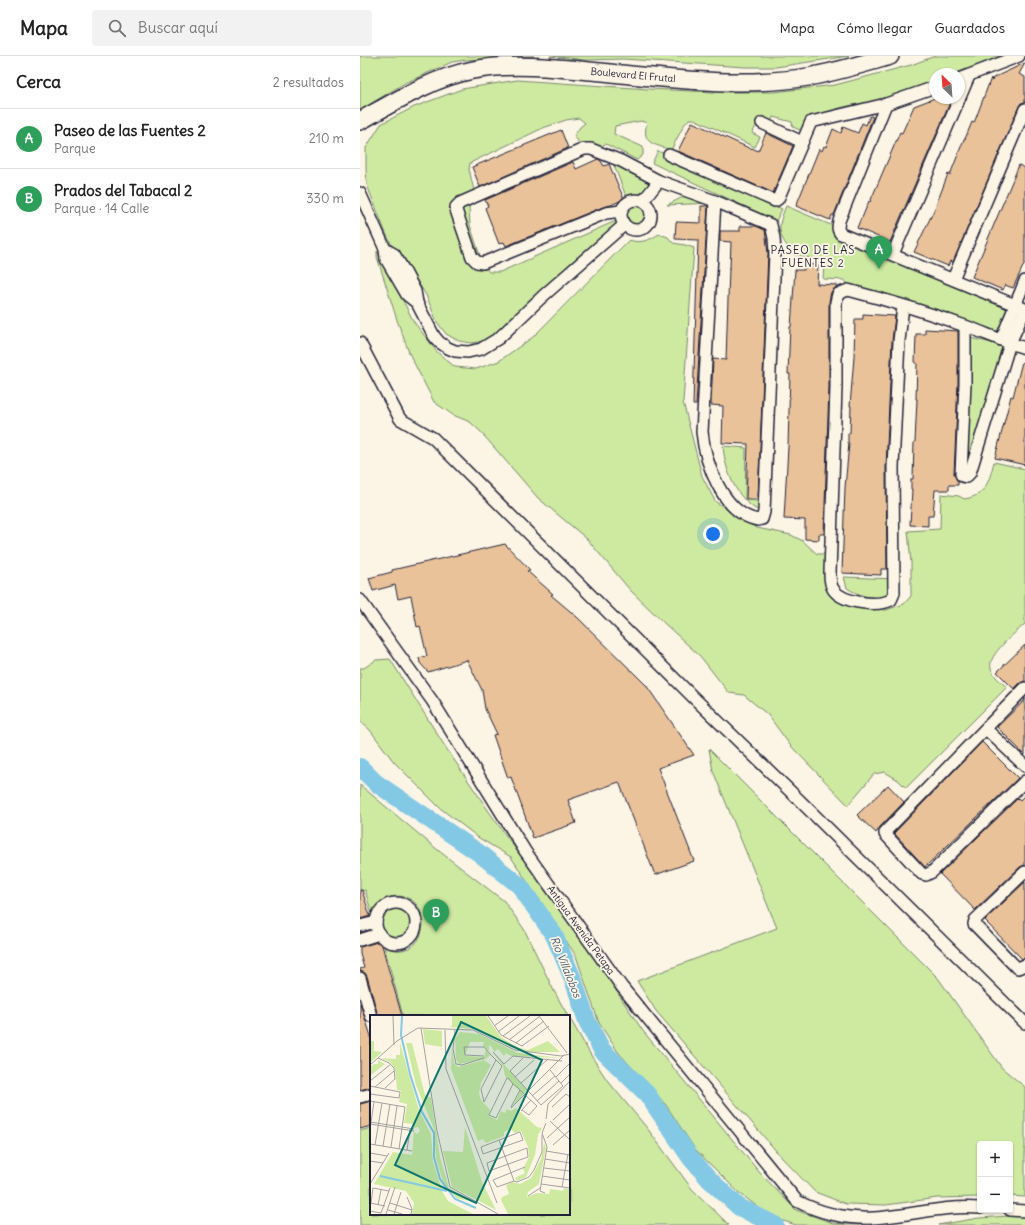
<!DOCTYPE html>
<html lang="es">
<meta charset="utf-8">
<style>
:root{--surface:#fff;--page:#f2f2f2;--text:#222;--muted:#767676;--line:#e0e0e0;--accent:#1f6fb2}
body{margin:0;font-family:Delius,sans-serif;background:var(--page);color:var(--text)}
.controls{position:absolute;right:12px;bottom:12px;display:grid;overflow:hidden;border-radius:4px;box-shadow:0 1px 3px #0004}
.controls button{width:36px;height:36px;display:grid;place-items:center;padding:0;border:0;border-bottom:1px solid var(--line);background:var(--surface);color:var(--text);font:20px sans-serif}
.compass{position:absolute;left:569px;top:12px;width:36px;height:36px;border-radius:50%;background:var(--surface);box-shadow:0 1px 3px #0004;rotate:335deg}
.you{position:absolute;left:353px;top:478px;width:14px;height:14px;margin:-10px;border:3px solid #fff;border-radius:50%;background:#1a73e8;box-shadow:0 0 0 6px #1a73e833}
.badge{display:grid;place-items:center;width:26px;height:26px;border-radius:50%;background:var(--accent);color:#fff;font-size:13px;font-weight:700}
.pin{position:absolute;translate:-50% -33px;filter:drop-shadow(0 1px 2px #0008)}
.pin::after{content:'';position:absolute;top:21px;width:14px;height:12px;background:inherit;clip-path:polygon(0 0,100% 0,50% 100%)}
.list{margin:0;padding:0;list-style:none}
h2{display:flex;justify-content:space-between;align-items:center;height:52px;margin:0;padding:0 16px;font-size:17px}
h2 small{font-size:13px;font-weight:400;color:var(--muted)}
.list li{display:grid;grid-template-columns:26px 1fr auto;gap:12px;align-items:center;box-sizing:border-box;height:60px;padding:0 16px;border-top:1px solid var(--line)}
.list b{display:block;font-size:15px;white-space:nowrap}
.list p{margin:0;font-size:13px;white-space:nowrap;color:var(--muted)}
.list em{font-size:13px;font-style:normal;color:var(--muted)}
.icon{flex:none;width:22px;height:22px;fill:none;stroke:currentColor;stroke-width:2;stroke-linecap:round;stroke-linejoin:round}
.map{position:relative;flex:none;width:665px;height:1169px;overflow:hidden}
header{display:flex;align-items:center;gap:24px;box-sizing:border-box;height:56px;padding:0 20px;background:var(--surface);border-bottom:1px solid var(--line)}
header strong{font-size:19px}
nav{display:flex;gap:22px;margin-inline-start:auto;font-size:14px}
.search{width:280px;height:36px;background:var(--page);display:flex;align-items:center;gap:10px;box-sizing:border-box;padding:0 14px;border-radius:4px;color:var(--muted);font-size:15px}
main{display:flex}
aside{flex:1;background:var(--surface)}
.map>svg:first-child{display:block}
</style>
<header>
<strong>Mapa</strong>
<div class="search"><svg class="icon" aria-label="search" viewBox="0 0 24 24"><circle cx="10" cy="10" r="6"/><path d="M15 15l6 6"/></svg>Buscar aquí</div>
<nav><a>Mapa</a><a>Cómo llegar</a><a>Guardados</a></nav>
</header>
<main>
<aside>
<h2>Cerca<small>2 resultados</small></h2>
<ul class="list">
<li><span class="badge" style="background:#2e9e5b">A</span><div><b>Paseo de las Fuentes 2</b><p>Parque</p></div><em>210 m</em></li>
<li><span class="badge" style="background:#2e9e5b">B</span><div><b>Prados del Tabacal 2</b><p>Parque · 14 Calle</p></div><em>330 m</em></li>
</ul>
</aside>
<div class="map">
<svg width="665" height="1169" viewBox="0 0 665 1169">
<rect width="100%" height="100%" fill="#fcf5e5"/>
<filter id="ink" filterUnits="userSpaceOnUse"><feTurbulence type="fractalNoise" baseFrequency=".025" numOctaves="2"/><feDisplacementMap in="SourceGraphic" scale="8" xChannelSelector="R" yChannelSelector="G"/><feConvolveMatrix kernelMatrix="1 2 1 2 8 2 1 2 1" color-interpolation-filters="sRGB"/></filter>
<g filter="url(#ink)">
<g fill="#ceeaa1" stroke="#78866e">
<path d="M0 0H174L105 4 92 6 45 27 0 54Z"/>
<path d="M190 0H489L416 11H385L263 3 225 4Z"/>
<path d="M575 0H650L599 18H575V29C564 32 554 36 543 39 517 47 487 47 462 58 453 61 449 69 440 74L433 71 432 66 413 61 409 71 398 67 392 77 400 81 395 91 334 63H329L324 69 311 94C294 88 281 88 287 67L281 65 255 70 254 78 283 91V99L277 104 246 88 230 94 221 89 214 80 220 71 225 67 219 62 206 64 183 72 110 107 109 113 115 139 109 151 110 169 123 209 129 216H140L258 164 259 172 149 267 124 285 112 287 99 285 86 278 77 266 66 239 51 215 37 200 25 175 7 129 6 112V92L21 68 54 51 102 33 157 24 288 33 353 36H414L475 29 551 9Z"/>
<path d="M298 95 422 153 416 165 292 107Z"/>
<path d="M251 102 291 124V128L288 136 269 145C279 145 289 150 287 162 282 187 241 162 268 145Z"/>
<path d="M331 137 352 147 307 149Z"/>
<path d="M426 150 654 247 640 285 490 233 485 224 463 223 464 209 461 204 434 199C418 179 416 174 426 150Z"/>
<path d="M299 178 308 181 313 187 325 189 334 192 323 346 342 420 355 445 379 463 397 472 431 479 443 485 457 498H469L472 533 504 551 526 554 544 548 551 540V507L548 475 580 473 581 438 599 440 604 443C626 440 629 425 634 406L665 413V568C656 576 627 599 631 612 633 620 641 626 647 631L546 732 538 724 525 716 514 718 488 749 430 689 408 659 384 639 369 637 340 600 305 568 270 534 227 483 178 442 119 374 110 366 93 359 74 346 50 299 37 264 17 201V195L54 266 77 296 95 311 116 313 139 305 173 281 269 184C280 188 290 184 299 178Z"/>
<path d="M610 282 646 290 608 417Z"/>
<path d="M363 390 386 392 385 444 410 446V456L407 458C379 450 365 417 363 390Z"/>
<path d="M484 521 535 523 536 529 525 543C512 542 499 540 487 532Z"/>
<path d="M30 603 86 692 130 757 247 921 283 975 400 1117 436 1154 473 1167 500 1169H436L411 1161 378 1136 335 1093 306 1049 258 996 239 967 216 900 151 801 119 782 80 752 34 706 10 674 0 665V612H4L16 604Z"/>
<path d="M349 693 578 922 642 1012 665 1031V1141L650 1140V1088H620V1141L577 1142 526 1149 486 1148 455 1136 423 1103 296 955 277 925 417 872 353 715Z"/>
<path d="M0 729 79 795 144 845 164 873 194 935 208 960H43L24 890C33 895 41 896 51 891 66 882 67 856 53 845 37 834 18 843 12 859L5 834 0 835Z"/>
<circle cx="36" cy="867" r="18"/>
<path d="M209 961 232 1001 247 1024 287 1072 332 1133 369 1169H0V1075L11 1072V1158H209Z"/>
<path d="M665 1159V1169H578L619 1162Z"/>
</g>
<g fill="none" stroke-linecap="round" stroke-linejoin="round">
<path stroke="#83c8e4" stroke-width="18" d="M0 711 16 727 119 797 160 830 194 879 213 923 227 965 242 994 287 1038 330 1101 350 1124 379 1151 415 1169"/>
</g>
<g fill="#eac29a" stroke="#22223b">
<path d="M665 7 659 18 665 21V46L661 47 659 50 593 206 590 205 588 210 554 196 575 152 588 118 590 119 604 83H605L612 66 614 67 631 22 632 25 633 22Z"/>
<path d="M575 42H592L530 186 497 172 501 162H502L509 145 510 146 540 76 542 77 554 50Z"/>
<path d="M510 60 513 61 474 159H472L470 164 436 150 459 93 462 95 464 90 466 91 473 73 481 77 483 71 498 77 502 67 506 69Z"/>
<path d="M332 66 391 93 392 92 398 95 406 77 433 90 413 137 318 95Z"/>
<path d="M201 74 208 92 120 131 112 111Z"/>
<path d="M238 103 241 105 244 110 249 108 264 143 251 149 243 151 146 190 144 186 139 188 125 152 128 150 125 144 213 106 216 113Z"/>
<path d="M659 109 665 112V206L653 232 645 229 643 234 612 221Z"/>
<path d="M341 150H348L336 349H333L338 184 315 183 316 166 341 167Z"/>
<path d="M380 170H396L405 174 408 197 398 443H386L388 388 362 387 363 350 351 349 353 303 366 304 369 212H370L371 186 360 185V175H380Z"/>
<path d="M444 208 458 209 457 228 477 229 476 231 471 236 469 246V331L464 478H459V484L445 483V464L424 463 428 391 430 318H428L430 271H431L435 214H444Z"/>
<path d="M503 258 535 260 532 285 526 411 527 513H521V519L482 517 485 432 489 387H488V377H490L491 350H490L494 301 495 263H503Z"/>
<path d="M565 273 598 275V327L594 418 598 426V429H589V434H575L573 460H568V470L550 469 552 433H551V423H553L554 386H555L557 343H556L557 307H555L556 278H565Z"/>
<path d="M662 306 665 307V409L635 402 651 340 653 341Z"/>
<path d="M145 488 170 514 167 515 193 538 191 539 217 561 286 629 334 699 298 712 334 805 295 819 259 726 208 744 216 767 173 782 151 721 148 722 133 679 137 678 125 653 122 634 107 604 68 616 60 607 59 602 67 600 60 570 57 571 51 540 38 543 35 529 13 535 9 522 32 516V514Z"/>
<path d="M665 589V625L660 627 654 633 637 616Z"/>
<path d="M665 642V699L637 671 665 644Z"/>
<path d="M622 686 658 722 565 811 534 777Z"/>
<path d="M528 729 544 746 520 771 516 777 497 759Z"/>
<path d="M665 739V809L660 811 615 854 580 818 658 742 660 744Z"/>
<path d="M665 826V902L662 903 627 867H628L625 864Z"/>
<path d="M0 834H2L10 860 0 863Z"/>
<path d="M21 885 27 908 42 960H18L7 920 5 917 0 915V913L4 912 0 898V891Z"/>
<path d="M0 947 11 980V1031L0 1034Z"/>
<path d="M11 1045V1070L0 1073V1048Z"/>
</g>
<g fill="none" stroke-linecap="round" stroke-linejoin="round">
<g stroke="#22223b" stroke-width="14">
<g id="minor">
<path d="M599 23 659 0"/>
<path d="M526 48 479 165C478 170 477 174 481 178L665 253"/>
<path d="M402 67 442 86"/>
<path d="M309 99 415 145 418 143 451 66 526 48 575 31"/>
<path d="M0 137 25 193 26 203 47 239 57 247"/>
<circle cx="276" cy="159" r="15"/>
<path d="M283 145 299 125"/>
<path d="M261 155 246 157 123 207 117 206 112 201 96 154V151L100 147 224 93H231L261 105 299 125 355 145 411 169 414 182 415 197 404 456 402 463 398 464C363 458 345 407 342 376L355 145"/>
<path d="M25 193 34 198 45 216 55 235 57 247 74 280 79 286 88 292 95 295 108 296 121 293 139 282 183 240 264 169"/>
<path d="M533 198 609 20"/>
<path d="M593 223 665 53"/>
<path d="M543 250 539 285 533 411 534 537 531 544C517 551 482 547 473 533 470 528 470 523 470 517L476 331V246L478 238 488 234C527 244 567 256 605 270 625 277 644 286 665 292"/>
<path d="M605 270V327L601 418 602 420 606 421 610 417 650 287 665 254"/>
<path d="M641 284 665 225"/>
<path d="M0 287 40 363 73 382 333 641 430 735 665 967"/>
<path d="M0 544 73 646 165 795 262 931 437 1145C460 1157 488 1163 514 1162 549 1160 584 1149 620 1152"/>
<path d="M665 632 525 776V778L562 818 566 819 572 816 665 725"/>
<path d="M626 673 665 710"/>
<path d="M665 816 615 864 614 868 655 910 658 912 665 909"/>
<circle cx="36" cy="867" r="20"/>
<path d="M0 870 16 866"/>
<path d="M0 884 19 878"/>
<path d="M0 922 11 960"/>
<path d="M0 1041 11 1038"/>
<path d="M650 1154 665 1155"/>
</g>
</g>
<g stroke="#22223b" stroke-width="20">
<path id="primary" d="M0 65C36 45 72 22 113 14 157 5 215 14 261 18 322 24 386 31 448 21 476 16 503 8 530 0"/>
</g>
<use href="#minor" stroke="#fcf5e5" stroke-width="11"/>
<use href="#primary" stroke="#fcf5e5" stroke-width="17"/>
</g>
</g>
<g text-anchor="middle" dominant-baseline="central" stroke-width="3.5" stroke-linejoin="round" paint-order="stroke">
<g font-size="10" fill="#22223b" stroke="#fcf5e5">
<text transform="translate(273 19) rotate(5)">Boulevard El Frutal</text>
<text transform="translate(221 874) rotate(54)">Antigua Avenida Petapa</text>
</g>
<g font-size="11" letter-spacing="1" fill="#22223b" stroke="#fcf5e5">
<text x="453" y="194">PASEO DE LAS<tspan x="453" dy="13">FUENTES 2</tspan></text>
</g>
<g font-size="11" font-style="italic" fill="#3f546e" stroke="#fcf5e5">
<text transform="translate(206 911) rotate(68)">Río Villalobos</text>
</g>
</g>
<g transform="translate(10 959)">
<rect width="200" height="200" fill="#fcf5e5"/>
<path d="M82 1H116L131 22 147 32 158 35 178 26 190 37H161L141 32 104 14 79 12 82 11ZM53 14 72 16V32L55 29ZM90 17 109 19 148 38 190 43 141 41 136 38 134 41 128 34 124 37 122 32 119 30V36L113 31 114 27H100L95 41 114 42 116 34 120 40 116 44 89 49 86 44 85 23ZM0 26H4V36L12 37 0 48ZM30 28 49 95 61 119 63 146 72 176 78 186 103 199H42L44 188 36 176 4 169 23 137 42 140 44 117 47 119 50 116 48 112 44 113V109L34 108 37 89 29 87 31 76 27 75 25 54 20 47 11 43 26 44V40H30ZM36 28H42L55 80 61 83 70 142 79 173 105 187 86 183 73 167 66 143 64 114 46 70ZM82 32 84 48 88 52 114 45 121 50 111 68 109 78 111 85 120 95 119 101 127 105 131 96 135 98 137 94 141 96 146 93 167 112 172 113 168 120 165 140 156 162 147 166 145 163 155 158 153 154 159 142 158 132 151 116 145 118 140 114 134 117V121L116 128 113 124 108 126 81 54ZM122 36 157 75 142 93 150 76 135 61 133 51ZM8 45 15 49 0 61V52L4 49H8ZM95 112 112 167 126 195 82 172 73 136 93 137ZM174 128 176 133 169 169 158 177 157 182 167 178 179 179 180 174 193 176 194 173 200 174V199H138L131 185 132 182 139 179 136 170 142 167 150 169 161 163 171 144Z" fill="#ceeaa1"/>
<path fill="none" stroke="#83c8e4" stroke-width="2" d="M32 1 31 20 40 59 52 97 64 118V142L70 164 85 184 106 193M10 161 77 176"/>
<path fill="none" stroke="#a5a1a1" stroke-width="1" d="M23 1 24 30M118 1 131 20 152 31 179 11M169 1 197 38M124 11 138 1M51 13 67 116 80 172 128 199M75 15 76 54 127 188M85 15 83 34 86 49 92 50 114 43M128 17 149 1M133 21 160 1M139 25 170 1M146 28 174 6M123 37 134 49 143 41 192 46M114 41 95 40 94 32H114L121 40 132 51 114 87 111 74 126 45M8 43 19 48M153 43 140 56 171 90 193 71 180 55M0 50 27 26 48 13 103 15 145 35 191 41 200 39M145 62 164 45M186 62 200 48M0 66 21 49M151 68 177 45M191 68 200 59M143 69 126 103 119 100 137 63 139 64 143 69 148 73 154 79 167 91 159 100 152 95M0 71 30 77 29 83 0 79M5 72 24 56M15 73 25 64 24 53 18 47M162 81 185 61M0 86 35 92M167 86 189 66M141 92 150 75M182 92 196 79 200 82M141 93 193 41M151 96 161 85M176 104 178 89 200 66M183 105 200 89M180 106 200 125M0 107 44 114M0 109 44 116M0 114 4 87M150 117 153 125 113 139 111 132ZM177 123 200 102M129 125 144 166 147 167 159 162 164 155 172 137V120M0 129 42 136M5 130 12 88M183 130 200 115M13 131 20 89M21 132 27 91M157 133 158 142 119 156 117 148ZM29 134 35 92M37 135 40 114M176 136 200 140M0 138 17 141M175 144 200 148M0 146 13 148M174 153 200 156M172 161 200 165M144 166 127 172 123 165 155 152M0 169 19 138M171 169 200 173M192 172 198 139M175 178 170 176 177 132 172 118 176 108M158 181 170 173M37 182 42 194 41 199M0 188 15 191M1 188 3 173 19 176M20 188 42 195M8 190 11 175M18 195 32 199M0 196 11 198 20 173M16 199 25 172M24 199 31 177"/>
<path fill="#0f766e" fill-opacity="0.15" stroke="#0f766e" stroke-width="2" d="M91 7 172 45 106 188 25 150Z"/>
<rect width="200" height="200" fill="none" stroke="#22223b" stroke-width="2"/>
</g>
</svg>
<div class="controls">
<button>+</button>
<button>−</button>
</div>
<svg class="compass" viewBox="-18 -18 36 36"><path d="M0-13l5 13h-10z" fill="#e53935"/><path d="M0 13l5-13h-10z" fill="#767676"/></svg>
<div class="you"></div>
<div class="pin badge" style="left:519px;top:213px;background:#2e9e5b">A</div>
<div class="pin badge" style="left:76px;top:876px;background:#2e9e5b">B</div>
</div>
</main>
